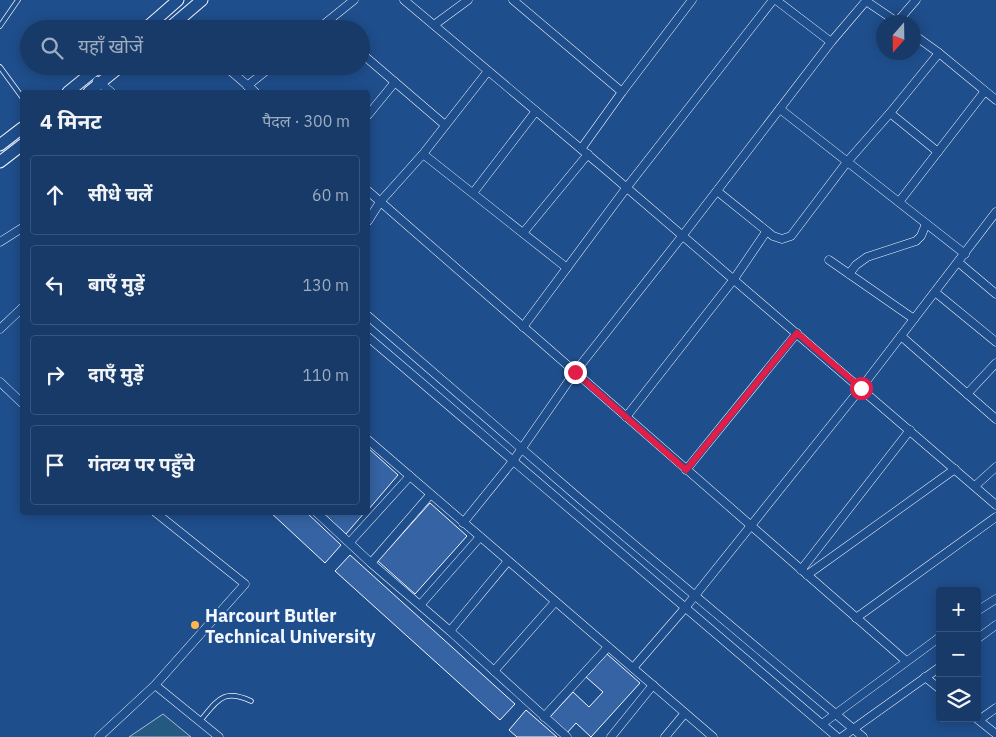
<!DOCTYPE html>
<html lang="hi">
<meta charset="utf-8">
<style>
:root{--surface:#173a69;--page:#244571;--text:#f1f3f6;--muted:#9eadc0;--line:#36547d}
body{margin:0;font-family:"IBM Plex Sans","Noto Sans Devanagari",sans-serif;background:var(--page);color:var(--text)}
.controls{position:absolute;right:15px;bottom:15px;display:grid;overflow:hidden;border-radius:5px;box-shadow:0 2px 12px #0003}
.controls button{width:45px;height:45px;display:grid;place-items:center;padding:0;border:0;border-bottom:1px solid var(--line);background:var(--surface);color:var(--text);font:25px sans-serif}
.compass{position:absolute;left:876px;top:15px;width:45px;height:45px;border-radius:50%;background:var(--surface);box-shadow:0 2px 12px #0003;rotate:200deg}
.stop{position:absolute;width:15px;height:15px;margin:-11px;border:4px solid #e11d48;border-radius:50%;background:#fff}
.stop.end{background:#e11d48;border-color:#fff;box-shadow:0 1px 5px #0008}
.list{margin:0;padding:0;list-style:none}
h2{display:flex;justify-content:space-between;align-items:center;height:65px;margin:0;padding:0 20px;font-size:21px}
h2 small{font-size:16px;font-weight:400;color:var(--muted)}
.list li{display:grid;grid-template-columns:32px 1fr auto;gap:15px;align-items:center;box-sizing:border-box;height:80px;margin:0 10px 10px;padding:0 10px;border:1px solid var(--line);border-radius:5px}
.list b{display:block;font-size:19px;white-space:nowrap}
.list em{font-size:16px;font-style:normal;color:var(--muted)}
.icon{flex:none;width:28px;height:28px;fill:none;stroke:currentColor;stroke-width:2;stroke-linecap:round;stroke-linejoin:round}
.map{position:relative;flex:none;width:996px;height:737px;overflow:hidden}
.search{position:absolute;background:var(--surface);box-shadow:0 2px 12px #0003;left:20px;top:20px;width:350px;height:55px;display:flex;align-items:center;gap:12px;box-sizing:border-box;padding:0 18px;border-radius:28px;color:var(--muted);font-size:19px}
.panel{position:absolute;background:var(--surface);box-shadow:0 2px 12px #0003;left:20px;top:90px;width:350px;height:425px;border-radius:5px}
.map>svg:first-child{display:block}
</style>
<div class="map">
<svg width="996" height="737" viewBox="0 0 996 737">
<rect width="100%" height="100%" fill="#1f4e8c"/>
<path fill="#245a82" stroke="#a8bbd7" d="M163 714 191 737H129Z"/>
<g fill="#3563a3" stroke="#f2f6ff">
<path d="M368 448 398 475 368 510Z"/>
<path d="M430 503 467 536 415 594 378 561Z"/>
<path d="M270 512H306L341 545 325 563Z"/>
<path d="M322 512H365L346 534Z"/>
<path d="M350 555 515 704 500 720 335 571Z"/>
<path d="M607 654 640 683 591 737 576 723 566 734 549 718 573 692 589 707 603 692 586 677Z"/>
<path d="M526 710 557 737H517L509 730Z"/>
</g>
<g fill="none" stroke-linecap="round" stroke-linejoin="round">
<g stroke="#f2f6ff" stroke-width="5.5">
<g id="service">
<path d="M0 26 18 0"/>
<path d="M0 67 22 97"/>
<path d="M200 721C218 700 223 688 251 701"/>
</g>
</g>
<g stroke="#f2f6ff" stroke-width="9">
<g id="minor">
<path d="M404 0 606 170 996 505"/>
<path d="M513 0 622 92"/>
<path d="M776 0 831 42"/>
<path d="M897 22 916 0"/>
<path d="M434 25 468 0"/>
<path d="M318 29 354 0"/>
<path d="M914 35 939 53 996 100"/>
<path d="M361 53 445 125"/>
<path d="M225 66 255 92"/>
<path d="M97 81 111 92"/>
<path d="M247 86 272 66"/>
<path d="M780 109 965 254"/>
<path d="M890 113 938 152"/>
<path d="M368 115 395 82"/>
<path d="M581 149 622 92 692 0"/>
<path d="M423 154 567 268"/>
<path d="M368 191 906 661"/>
<path d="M717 191 773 236 782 239 791 236 847 162 890 113 939 53"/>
<path d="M473 193 536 111"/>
<path d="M899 202 985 91"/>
<path d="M368 221 380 202 423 154 488 71"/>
<path d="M523 233 588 154"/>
<path d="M0 242 22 228"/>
<path d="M829 260 914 319"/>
<path d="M958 262 996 294"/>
<path d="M849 274 856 265 867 257 916 241 921 236 926 224"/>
<path d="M935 292 996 342"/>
<path d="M368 316 580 499 863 737"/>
<path d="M523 327 627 187 773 0"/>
<path d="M0 329 22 308"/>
<path d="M901 336 996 419"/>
<path d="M368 337 837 737"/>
<path d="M0 382 22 403"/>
<path d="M967 394 996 363"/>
<path d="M626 417 734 279 766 232"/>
<path d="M368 440 713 737"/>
<path d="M686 470 797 333"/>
<path d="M975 486 996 467"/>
<path d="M316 512 371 563 450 631 567 737"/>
<path d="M463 523 513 461 575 372 683 235 831 42 866 1 897 22"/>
<path d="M350 542 410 476"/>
<path d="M371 563 430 495"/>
<path d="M801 570 910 430"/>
<path d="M807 575 955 469"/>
<path d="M421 604 480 537"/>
<path d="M977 611 996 599"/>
<path d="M856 618 996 517"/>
<path d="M450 631 508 561"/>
<path d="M977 639 996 625"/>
<path d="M633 668 685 608 861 388 996 212"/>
<path d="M494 671 555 602"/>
<path d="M925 677 940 689"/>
<path d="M155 685 219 737"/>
<path d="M544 717 608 647"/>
<path d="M976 718 996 734"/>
<path d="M979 720 996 708"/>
<path d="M822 724 940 637"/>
<path d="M99 737 155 685 245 584 155 512"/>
<path d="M611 737 653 685"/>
<path d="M665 737 685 713"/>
<path d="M842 737 940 667"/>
</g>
</g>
<g stroke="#f2f6ff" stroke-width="13">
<g id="secondary">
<path d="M145 29 178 0"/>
<path d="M168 29 202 0"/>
<path d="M68 92 100 66"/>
<path d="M89 92 121 66"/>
<path d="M0 145 22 128"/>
<path d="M0 162 22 145"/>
</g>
</g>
<use href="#service" stroke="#1f4e8c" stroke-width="4"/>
<use href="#minor" stroke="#1f4e8c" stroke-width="8"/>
<use href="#secondary" stroke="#1f4e8c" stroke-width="11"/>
</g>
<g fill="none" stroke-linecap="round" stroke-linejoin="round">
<path stroke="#e11d48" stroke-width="6" d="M575 372 686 470 797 333 861 388"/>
</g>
<circle fill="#ffb74d" stroke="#1f4e8c" stroke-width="2" cx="195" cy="625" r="5"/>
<g text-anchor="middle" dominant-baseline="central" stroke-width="4" stroke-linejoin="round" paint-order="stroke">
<g font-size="18" font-weight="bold" fill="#f2f6ff" stroke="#1f4e8c" text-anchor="start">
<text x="205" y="615">Harcourt Butler<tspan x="205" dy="21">Technical University</tspan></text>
</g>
</g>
</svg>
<div class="controls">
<button>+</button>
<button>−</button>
<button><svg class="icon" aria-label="layers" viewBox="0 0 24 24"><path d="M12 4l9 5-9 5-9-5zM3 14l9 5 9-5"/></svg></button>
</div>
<svg class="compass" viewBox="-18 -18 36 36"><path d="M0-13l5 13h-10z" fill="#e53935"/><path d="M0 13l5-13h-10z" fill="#9eadc0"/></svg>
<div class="stop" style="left:861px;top:388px"></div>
<div class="stop end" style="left:575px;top:372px"></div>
<div class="search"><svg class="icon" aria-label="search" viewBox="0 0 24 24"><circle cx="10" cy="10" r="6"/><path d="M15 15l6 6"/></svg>यहाँ खोजें</div>
<section class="panel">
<h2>4 मिनट<small>पैदल · 300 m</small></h2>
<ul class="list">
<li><svg class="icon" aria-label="ahead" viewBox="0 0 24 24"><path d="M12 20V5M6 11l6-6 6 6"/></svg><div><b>सीधे चलें</b></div><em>60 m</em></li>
<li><svg class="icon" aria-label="left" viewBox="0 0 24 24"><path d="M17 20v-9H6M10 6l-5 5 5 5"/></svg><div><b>बाएँ मुड़ें</b></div><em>130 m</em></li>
<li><svg class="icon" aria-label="right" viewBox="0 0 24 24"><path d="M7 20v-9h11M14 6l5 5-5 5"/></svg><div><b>दाएँ मुड़ें</b></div><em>110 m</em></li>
<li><svg class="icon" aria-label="arrive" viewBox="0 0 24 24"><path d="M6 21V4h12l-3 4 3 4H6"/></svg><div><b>गंतव्य पर पहुँचे</b></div></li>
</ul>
</section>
</div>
